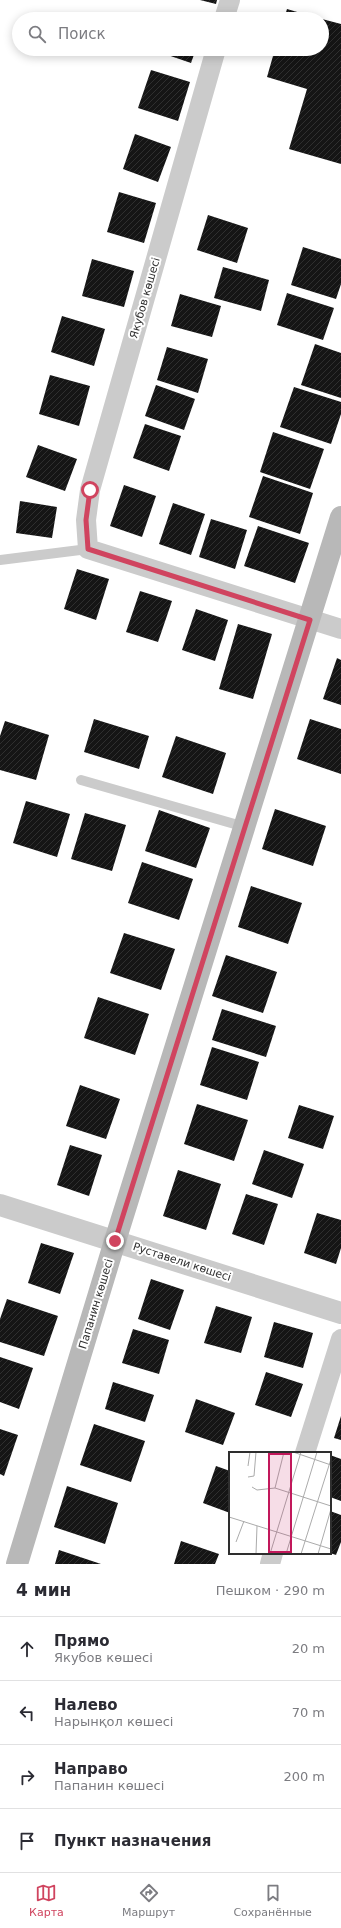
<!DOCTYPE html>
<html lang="ru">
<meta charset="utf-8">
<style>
:root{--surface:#fff;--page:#f2f2f3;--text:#2b2b33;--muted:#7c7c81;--line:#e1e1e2;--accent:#d0445f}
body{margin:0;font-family:"DejaVu Sans",sans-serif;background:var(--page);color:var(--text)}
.stop{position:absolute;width:12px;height:12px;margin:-9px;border:3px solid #d0445f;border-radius:50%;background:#fff}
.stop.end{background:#d0445f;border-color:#fff;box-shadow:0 1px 4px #0008}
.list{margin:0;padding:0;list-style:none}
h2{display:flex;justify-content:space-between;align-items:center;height:52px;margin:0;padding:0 16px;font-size:17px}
h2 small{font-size:13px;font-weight:400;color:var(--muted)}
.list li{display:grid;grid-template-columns:26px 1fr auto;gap:12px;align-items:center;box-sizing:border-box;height:64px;padding:0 16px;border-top:1px solid var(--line)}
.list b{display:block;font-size:15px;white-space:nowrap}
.list p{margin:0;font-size:13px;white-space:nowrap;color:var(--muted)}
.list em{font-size:13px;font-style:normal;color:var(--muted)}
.icon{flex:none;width:22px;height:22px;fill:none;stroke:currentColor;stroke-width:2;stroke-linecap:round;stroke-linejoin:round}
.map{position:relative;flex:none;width:341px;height:1564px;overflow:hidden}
.search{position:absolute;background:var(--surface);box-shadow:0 2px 10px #0003;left:12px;right:12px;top:12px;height:44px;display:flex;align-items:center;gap:10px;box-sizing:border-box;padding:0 14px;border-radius:22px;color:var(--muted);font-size:15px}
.sheet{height:308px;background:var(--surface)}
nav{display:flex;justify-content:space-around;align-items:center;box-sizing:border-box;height:56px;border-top:1px solid var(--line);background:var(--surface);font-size:11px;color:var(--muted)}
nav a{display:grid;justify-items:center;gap:2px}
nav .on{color:var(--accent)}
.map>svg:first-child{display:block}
</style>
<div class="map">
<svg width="341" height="1564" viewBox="0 0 341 1564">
<defs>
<pattern id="building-hatch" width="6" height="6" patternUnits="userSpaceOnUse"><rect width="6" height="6" fill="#151515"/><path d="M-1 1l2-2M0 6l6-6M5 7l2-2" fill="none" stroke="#2f2f2f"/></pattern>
</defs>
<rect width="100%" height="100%" fill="#fff"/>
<g fill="url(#building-hatch)">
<path d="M200 0H217L216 4Z"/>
<path d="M287 9 321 19H284Z"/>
<path d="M166 12 186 19H164Z"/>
<path d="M322 19 341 24V164L289 149 307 89 267 77 275 49H322Z"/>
<path d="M154 49H196L191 63 153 50Z"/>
<path d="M151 70 190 82 178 121 138 108Z"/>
<path d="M135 134 171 147 158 182 123 169Z"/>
<path d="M119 192 156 203 144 243 107 232Z"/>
<path d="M208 215 248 228 237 263 197 250Z"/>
<path d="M303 247 341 259V284L336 299 291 285Z"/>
<path d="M92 259 134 271 124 307 82 296Z"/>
<path d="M223 267 269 280 261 311 214 298Z"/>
<path d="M287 293 334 308 323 340 277 325Z"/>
<path d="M180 294 221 306 212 337 171 326Z"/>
<path d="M62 316 105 329 94 366 51 352Z"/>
<path d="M315 344 341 353V398L301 385Z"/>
<path d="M167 347 208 359 198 393 157 380Z"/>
<path d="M50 375 90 386 79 426 39 414Z"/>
<path d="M156 385 195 399 184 430 145 416Z"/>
<path d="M294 387 341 402V414L331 444 280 427Z"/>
<path d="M145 424 181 436 169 471 133 458Z"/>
<path d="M273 432 324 449 310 489 260 472Z"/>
<path d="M38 445 77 459 65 491 26 477Z"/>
<path d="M263 476 313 493 300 534 249 517Z"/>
<path d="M124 485 156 496 142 537 110 526Z"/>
<path d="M20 501 57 507 52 538 16 533Z"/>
<path d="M173 503 205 514 191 555 159 544Z"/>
<path d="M211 519 247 530 235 569 199 557Z"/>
<path d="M258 526 309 543 295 583 244 566Z"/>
<path d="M77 569 109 579 96 620 64 609Z"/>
<path d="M140 591 172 601 158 642 126 632Z"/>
<path d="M196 609 228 620 215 661 182 650Z"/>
<path d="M238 624 272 634 253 699 219 689Z"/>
<path d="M337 658 341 660V705L323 699Z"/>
<path d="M94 719 149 736 139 769 84 752Z"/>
<path d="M310 719 341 729V774L297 759Z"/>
<path d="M5 721 49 735 36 780 0 770V736Z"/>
<path d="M176 736 226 753 213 794 162 777Z"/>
<path d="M26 801 70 814 57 857 13 843Z"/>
<path d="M275 809 326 826 313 866 262 849Z"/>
<path d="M159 810 210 828 196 868 145 851Z"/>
<path d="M85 813 126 825 112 871 71 859Z"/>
<path d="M142 862 193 879 179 920 128 903Z"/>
<path d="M251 886 302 903 288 944 238 927Z"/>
<path d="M124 933 175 949 161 990 110 973Z"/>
<path d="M226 955 277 972 263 1013 212 996Z"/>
<path d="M98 997 149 1014 135 1055 84 1038Z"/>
<path d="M222 1009 276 1026 266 1057 212 1040Z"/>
<path d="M212 1047 259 1062 247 1100 200 1085Z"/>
<path d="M80 1085 120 1099 106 1139 66 1126Z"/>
<path d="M197 1104 248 1120 234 1161 184 1144Z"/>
<path d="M299 1105 334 1116 323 1149 288 1138Z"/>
<path d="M70 1145 102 1155 89 1196 57 1185Z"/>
<path d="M264 1150 304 1164 292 1198 252 1184Z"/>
<path d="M178 1170 221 1184 206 1230 163 1216Z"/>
<path d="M246 1194 278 1204 264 1245 232 1234Z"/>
<path d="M317 1213 341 1220V1248L336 1264 304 1253Z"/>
<path d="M41 1243 74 1253 60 1294 28 1283Z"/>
<path d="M151 1279 184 1290 170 1330 138 1319Z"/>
<path d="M7 1299 58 1316 44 1356 0 1342V1319Z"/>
<path d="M216 1306 252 1317 241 1353 204 1343Z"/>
<path d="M274 1322 313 1333 303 1368 264 1357Z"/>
<path d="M133 1329 169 1340 159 1374 122 1363Z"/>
<path d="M0 1357 33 1368 19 1409 0 1402Z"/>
<path d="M266 1372 303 1384 291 1417 255 1405Z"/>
<path d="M113 1382 154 1395 145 1422 105 1409Z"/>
<path d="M196 1399 235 1413 223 1445 185 1432Z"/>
<path d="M341 1416V1440L334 1438Z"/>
<path d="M94 1424 145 1441 131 1482 80 1465Z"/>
<path d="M0 1429 18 1435 4 1476 0 1474Z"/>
<path d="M330 1455 341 1459V1501L330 1497Z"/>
<path d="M216 1466 230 1471V1513L203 1503Z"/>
<path d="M67 1486 118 1503 105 1544 54 1527Z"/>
<path d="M330 1511 341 1515V1542L336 1555 330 1553Z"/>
<path d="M181 1541 219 1554 215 1564H174Z"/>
<path d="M59 1550 101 1564H55Z"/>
</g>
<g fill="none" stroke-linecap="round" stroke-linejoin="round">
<g stroke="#cbcbcb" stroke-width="10">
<path d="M0 560 88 549"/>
<path d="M81 780 245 827"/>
</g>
<g stroke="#cbcbcb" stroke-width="20">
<path d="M224 19 230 0"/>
<path d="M216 49 90 490 86 520 88 549 341 629"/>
<path d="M305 1453 341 1339"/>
<path d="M270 1564 273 1553"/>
</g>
<path stroke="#cbcbcb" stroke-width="22" d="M0 1205 341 1313"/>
<path stroke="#b8b8b8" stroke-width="22" d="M17 1564 115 1241 341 517"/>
</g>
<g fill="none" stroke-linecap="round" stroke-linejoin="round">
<path stroke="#d0445f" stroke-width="5" d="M90 490 86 520 88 549 310 620 115 1241"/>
</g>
<g text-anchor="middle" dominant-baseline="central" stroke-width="4" stroke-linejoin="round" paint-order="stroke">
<g font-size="11" fill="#2e2e2e" stroke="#fff">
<text transform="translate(145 298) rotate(-74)">Якубов көшесі</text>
<text transform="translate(182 1262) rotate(18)">Руставели көшесі</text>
<text transform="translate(96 1304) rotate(-73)">Папанин көшесі</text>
</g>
</g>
<g transform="translate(229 1452)">
<rect width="102" height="102" fill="#fff"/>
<path fill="none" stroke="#ababab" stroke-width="1" d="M64 0 102 13M19 14 21 0M19 25 25 24 27 0M23 35 28 38 46 36 102 54M46 36 55 0M0 65 102 97M7 90 15 69M27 102 28 74M41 102 72 0M57 102 88 0M72 102 102 7M89 102 102 57"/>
<path fill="#c2185b" fill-opacity="0.15" stroke="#c2185b" stroke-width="2" d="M40 2H62V100H40Z"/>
<rect width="102" height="102" fill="none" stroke="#2e2e2e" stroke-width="2"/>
</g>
</svg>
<div class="stop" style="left:90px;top:490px"></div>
<div class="stop end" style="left:115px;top:1241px"></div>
<div class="search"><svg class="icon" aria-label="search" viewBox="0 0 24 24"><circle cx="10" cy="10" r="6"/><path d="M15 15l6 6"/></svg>Поиск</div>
</div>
<section class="sheet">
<h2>4 мин<small>Пешком · 290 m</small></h2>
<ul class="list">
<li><svg class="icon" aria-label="ahead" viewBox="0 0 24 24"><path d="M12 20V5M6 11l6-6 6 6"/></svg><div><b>Прямо</b><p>Якубов көшесі</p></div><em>20 m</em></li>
<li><svg class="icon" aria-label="left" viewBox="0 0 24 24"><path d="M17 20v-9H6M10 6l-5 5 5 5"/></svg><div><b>Налево</b><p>Нарынқол көшесі</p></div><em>70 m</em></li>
<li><svg class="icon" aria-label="right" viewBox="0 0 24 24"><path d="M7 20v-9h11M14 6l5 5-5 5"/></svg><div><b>Направо</b><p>Папанин көшесі</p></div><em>200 m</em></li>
<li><svg class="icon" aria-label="arrive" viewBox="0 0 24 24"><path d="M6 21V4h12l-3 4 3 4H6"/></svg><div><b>Пункт назначения</b></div></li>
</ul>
</section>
<nav>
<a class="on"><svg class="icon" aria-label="map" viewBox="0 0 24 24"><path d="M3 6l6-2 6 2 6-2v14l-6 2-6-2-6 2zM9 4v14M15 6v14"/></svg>Карта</a>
<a><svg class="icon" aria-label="directions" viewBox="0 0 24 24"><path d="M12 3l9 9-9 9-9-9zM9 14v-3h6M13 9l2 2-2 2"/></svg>Маршрут</a>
<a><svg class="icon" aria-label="saved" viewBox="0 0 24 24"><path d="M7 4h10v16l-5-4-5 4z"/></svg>Сохранённые</a>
</nav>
